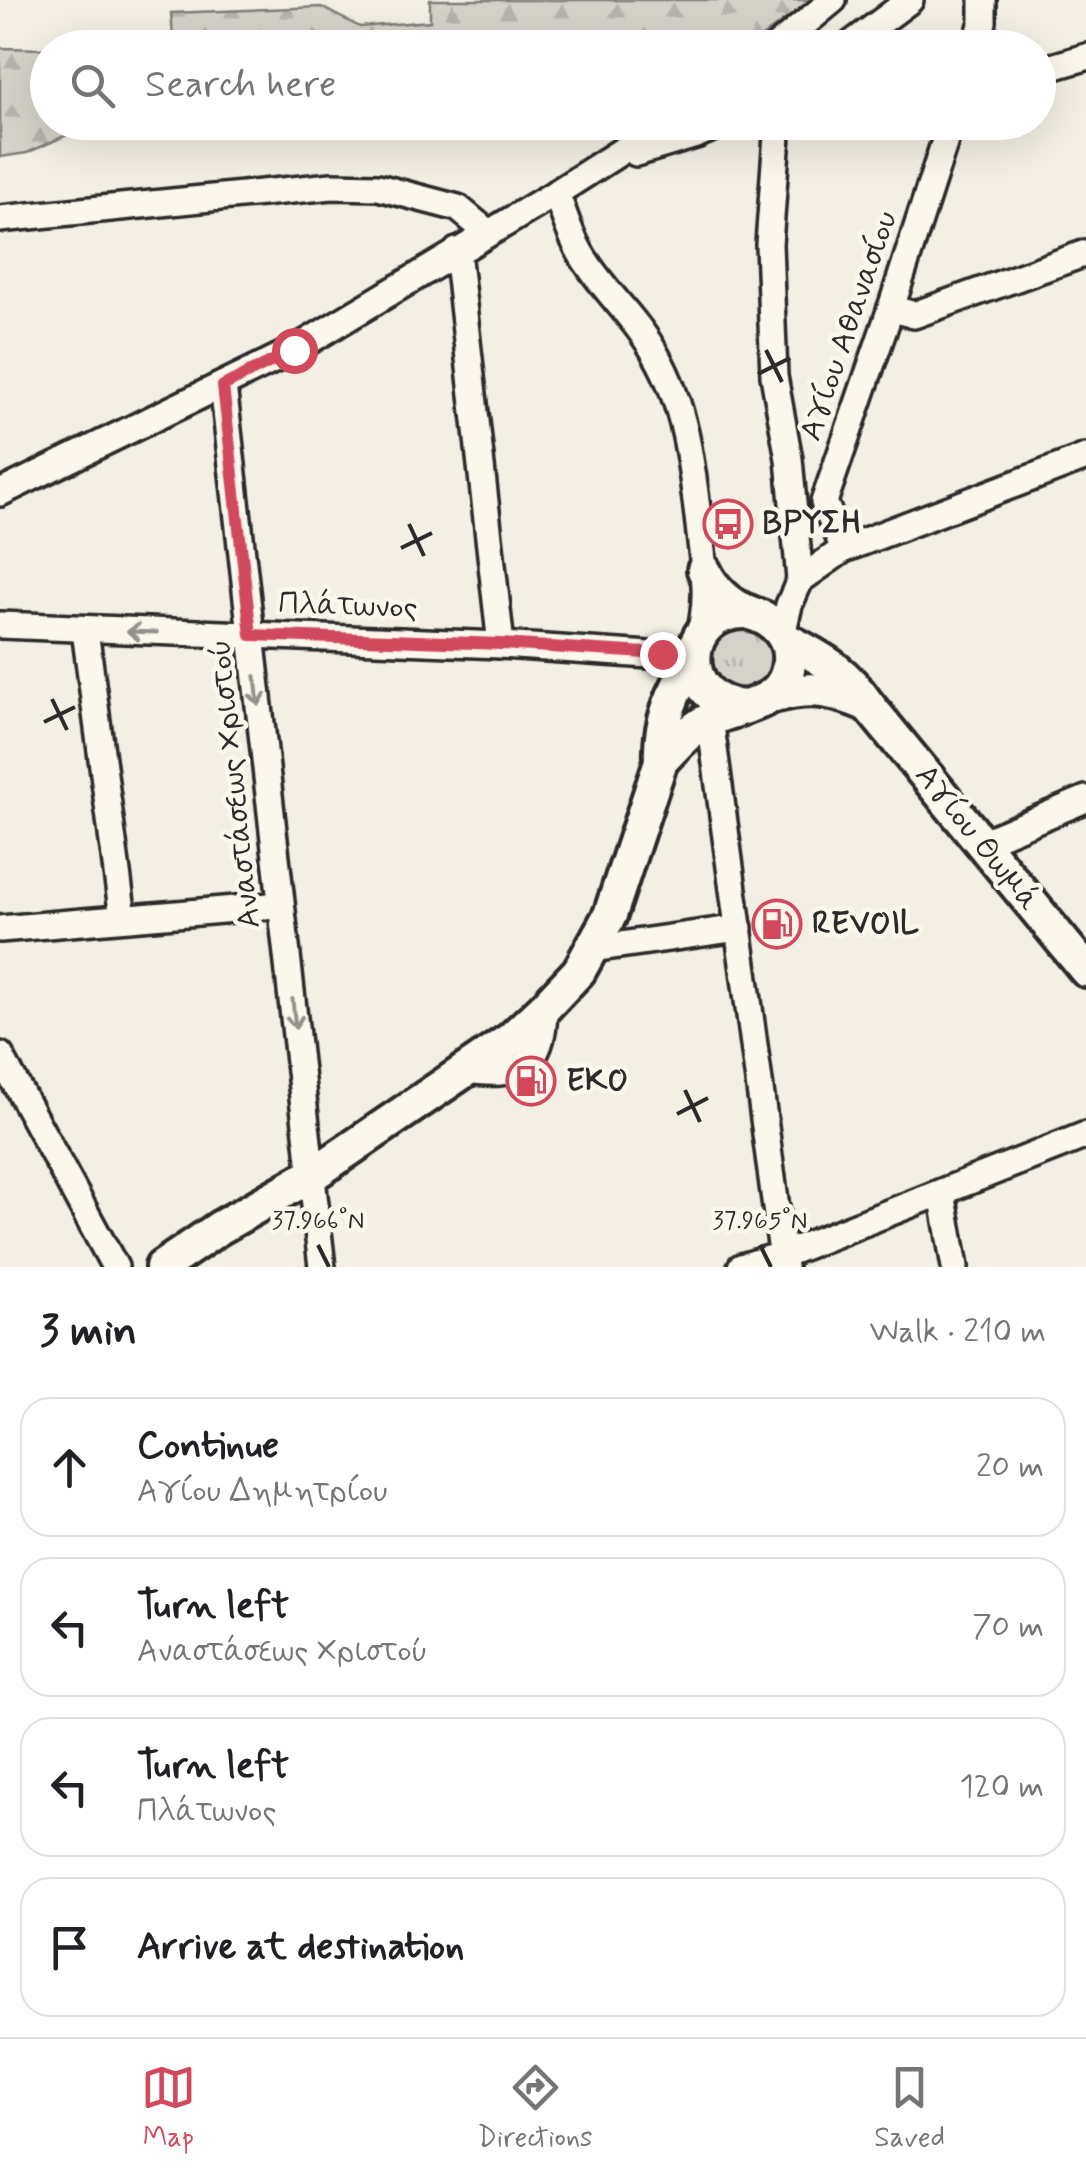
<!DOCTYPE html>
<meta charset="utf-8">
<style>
:root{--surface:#fff;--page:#f6f6f6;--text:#202124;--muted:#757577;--line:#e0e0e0;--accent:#d1495b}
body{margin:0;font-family:Mynerve,sans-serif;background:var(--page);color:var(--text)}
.stop{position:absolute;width:30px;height:30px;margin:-22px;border:8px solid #d1495b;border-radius:50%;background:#fff}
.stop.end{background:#d1495b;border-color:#fff;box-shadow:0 2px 10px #0008}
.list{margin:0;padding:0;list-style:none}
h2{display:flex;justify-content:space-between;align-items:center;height:130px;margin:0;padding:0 40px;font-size:42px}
h2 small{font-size:32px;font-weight:400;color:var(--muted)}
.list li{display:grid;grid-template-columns:65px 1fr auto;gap:30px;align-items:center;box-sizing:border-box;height:140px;margin:0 20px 20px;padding:0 20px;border:2px solid var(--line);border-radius:30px}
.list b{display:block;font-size:38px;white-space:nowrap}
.list p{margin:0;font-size:32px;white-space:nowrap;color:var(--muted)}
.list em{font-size:32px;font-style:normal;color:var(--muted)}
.icon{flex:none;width:55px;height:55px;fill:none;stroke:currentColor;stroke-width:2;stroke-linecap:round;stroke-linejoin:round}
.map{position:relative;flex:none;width:1086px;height:1267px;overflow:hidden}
.search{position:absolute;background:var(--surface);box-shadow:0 10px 40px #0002;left:30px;right:30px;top:30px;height:110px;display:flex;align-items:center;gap:25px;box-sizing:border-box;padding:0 35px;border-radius:55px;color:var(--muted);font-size:38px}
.sheet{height:770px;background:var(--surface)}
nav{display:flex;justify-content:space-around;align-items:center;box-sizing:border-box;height:140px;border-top:2px solid var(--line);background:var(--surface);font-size:28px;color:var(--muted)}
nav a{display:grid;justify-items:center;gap:5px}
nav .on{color:var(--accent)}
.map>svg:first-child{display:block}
</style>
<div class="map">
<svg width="1086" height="1267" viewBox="0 0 1086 1267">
<defs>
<pattern id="forest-firs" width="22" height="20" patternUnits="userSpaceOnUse" patternTransform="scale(2.5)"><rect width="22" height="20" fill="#d5d2c9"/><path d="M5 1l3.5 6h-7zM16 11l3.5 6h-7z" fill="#b7b4ad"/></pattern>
<pattern id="park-tufts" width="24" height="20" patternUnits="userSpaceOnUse" patternTransform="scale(2.5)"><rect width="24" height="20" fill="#d5d2c9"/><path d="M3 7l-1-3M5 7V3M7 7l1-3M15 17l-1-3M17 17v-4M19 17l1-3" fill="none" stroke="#b7b4ad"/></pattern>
</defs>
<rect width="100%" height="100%" fill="#f3efe4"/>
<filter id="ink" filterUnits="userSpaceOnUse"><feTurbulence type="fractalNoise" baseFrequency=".01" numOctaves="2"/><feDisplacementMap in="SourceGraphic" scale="20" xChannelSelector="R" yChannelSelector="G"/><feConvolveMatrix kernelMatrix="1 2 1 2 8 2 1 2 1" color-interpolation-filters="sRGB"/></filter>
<g filter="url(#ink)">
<g fill="url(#forest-firs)" stroke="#807e7a" stroke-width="2.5">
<path d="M430 0H812L748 47H174L171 13 321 7 360 27 430 21Z"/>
<path d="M0 48 47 49 48 122 252 123 78 130 27 153 0 157Z"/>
</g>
<path fill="url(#park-tufts)" stroke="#807e7a" stroke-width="2.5" d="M739 623 769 636 776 668 762 686 740 693 720 683 709 664 712 642Z"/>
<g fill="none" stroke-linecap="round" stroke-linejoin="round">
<g stroke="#2b2b2b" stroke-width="32">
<g id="minor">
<path d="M775 48 833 0"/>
<path d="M846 48 910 0"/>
<path d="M975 48 983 22V0"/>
<path d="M1038 71 1086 57"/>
<path d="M778 122 769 244 774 376 789 459 800 580 789 605 782 635"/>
<path d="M636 153 696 135 726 122"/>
<path d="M556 193C565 216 572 242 587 263 608 295 637 320 656 355 686 407 692 467 699 525 703 564 711 601 698 639"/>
<path d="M0 219 332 186 378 187 458 208 487 232"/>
<path d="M457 251 501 645"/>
<path d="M891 308 914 315 1086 253"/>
<path d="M223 385 322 1267"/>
<path d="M0 493 294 350 556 193 667 122"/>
<path d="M844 549 824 502 891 308 951 122"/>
<path d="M800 580 844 549 1086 457"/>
<path d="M0 625 501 645 694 658"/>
<path d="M85 630 123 918"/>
<path d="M710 719 784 1267"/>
<path d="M981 843 1086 799"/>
<path d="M0 929 281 905"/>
<path d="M592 949 739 928"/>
<path d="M0 1055 115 1267"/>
<path d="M465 1070C519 1078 544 1067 544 1008"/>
<path d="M942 1193 955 1267"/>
<path d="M741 1267 782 1255 1086 1135"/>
</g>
</g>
<g stroke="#2b2b2b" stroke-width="40">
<g id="major">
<path d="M785 639C822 659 844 669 868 705L1086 970"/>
<path d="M772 696C812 686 831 689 868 705"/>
<path d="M745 707C675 703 679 609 748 612"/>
<path d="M661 761C674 748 685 734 701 724 733 705 787 709 789 661 790 648 785 635 775 626 767 618 759 616 748 612 729 605 712 588 704 570"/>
<path d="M162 1267 219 1228 312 1175 511 1039 544 1008 579 971 610 915 661 761C659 721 673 691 694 658"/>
</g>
</g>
<use href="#minor" stroke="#fbf7ec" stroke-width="25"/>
<use href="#major" stroke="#fbf7ec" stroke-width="32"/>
</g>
<defs><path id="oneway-shaft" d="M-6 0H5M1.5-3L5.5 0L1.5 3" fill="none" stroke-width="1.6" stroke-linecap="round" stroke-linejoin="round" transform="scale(2.5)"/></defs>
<g stroke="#93918c">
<use href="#oneway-shaft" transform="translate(142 632) rotate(-178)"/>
<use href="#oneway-shaft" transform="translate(257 691) rotate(84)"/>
<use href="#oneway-shaft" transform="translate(294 1014) rotate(84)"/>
</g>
</g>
<g fill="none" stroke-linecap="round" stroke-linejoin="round" filter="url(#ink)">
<path stroke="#d1495b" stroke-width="12" d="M294 350 223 386 251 635 501 644 662 654"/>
</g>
<path fill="none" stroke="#2b2b2b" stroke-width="4" d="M766 350 782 382M758 374 790 358M409 524 424 556M401 548 432 533M52 699 67 730M44 722 75 707M685 1090 700 1122M677 1114 708 1098M318 1245 329 1267M760 1245 771 1267"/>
<defs>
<g id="bus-ring" transform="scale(2.5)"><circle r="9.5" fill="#fbf7ec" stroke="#d1495b" stroke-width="1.5"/><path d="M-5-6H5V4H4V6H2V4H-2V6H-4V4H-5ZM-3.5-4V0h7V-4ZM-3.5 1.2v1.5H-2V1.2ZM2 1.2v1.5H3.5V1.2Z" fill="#d1495b"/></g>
<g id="fuel-ring" transform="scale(2.5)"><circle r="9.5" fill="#fbf7ec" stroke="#d1495b" stroke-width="1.5"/><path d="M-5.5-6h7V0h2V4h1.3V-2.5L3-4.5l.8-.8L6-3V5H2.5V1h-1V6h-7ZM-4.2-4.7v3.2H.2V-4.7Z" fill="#d1495b"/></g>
</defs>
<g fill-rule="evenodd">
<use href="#bus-ring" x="728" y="524"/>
<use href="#fuel-ring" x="777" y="924"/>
<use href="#fuel-ring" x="531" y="1081"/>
</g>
<g text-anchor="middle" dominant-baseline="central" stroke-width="9" stroke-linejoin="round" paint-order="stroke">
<g font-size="32" fill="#2b2b2b" stroke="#fbf7ec">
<text transform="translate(849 326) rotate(-71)">Αγίου Αθανασίου</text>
<text transform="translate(348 606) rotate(2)">Πλάτωνος</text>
<text transform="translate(235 784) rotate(-96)">Αναστάσεως Χριστού</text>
<text transform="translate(977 838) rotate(51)">Αγίου Θωμά</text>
</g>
<g font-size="32" font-weight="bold" fill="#2b2b2b" stroke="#fbf7ec" text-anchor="start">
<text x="763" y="524">ΒΡΥΣΗ</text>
<text x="812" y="924">REVOIL</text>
<text x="566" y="1081">EKO</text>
</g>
</g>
<g font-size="25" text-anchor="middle" fill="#2b2b2b" stroke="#fbf7ec" stroke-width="9" stroke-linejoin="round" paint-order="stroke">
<text x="318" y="1228">37.966°N</text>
<text x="760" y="1228">37.965°N</text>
</g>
</svg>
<div class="stop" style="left:294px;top:350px"></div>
<div class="stop end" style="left:662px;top:654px"></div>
<div class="search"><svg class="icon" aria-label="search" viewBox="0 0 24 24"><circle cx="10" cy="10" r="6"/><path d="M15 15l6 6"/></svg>Search here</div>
</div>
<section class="sheet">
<h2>3 min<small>Walk · 210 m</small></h2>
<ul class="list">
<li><svg class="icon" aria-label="ahead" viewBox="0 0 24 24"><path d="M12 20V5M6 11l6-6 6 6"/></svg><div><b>Continue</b><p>Αγίου Δημητρίου</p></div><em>20 m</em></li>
<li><svg class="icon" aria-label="left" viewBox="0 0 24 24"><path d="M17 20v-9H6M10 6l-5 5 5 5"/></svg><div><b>Turn left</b><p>Αναστάσεως Χριστού</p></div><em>70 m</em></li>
<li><svg class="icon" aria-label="left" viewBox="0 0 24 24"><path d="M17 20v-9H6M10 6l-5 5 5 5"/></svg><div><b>Turn left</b><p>Πλάτωνος</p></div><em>120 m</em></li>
<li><svg class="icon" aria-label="arrive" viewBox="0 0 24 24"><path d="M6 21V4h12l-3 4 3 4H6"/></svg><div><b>Arrive at destination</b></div></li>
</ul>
</section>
<nav>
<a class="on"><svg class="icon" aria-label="map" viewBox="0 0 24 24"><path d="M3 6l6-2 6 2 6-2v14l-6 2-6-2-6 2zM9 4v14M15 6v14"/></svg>Map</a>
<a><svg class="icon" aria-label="directions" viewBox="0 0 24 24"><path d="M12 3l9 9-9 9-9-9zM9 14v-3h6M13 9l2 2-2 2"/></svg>Directions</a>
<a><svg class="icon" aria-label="saved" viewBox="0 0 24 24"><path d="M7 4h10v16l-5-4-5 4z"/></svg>Saved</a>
</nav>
